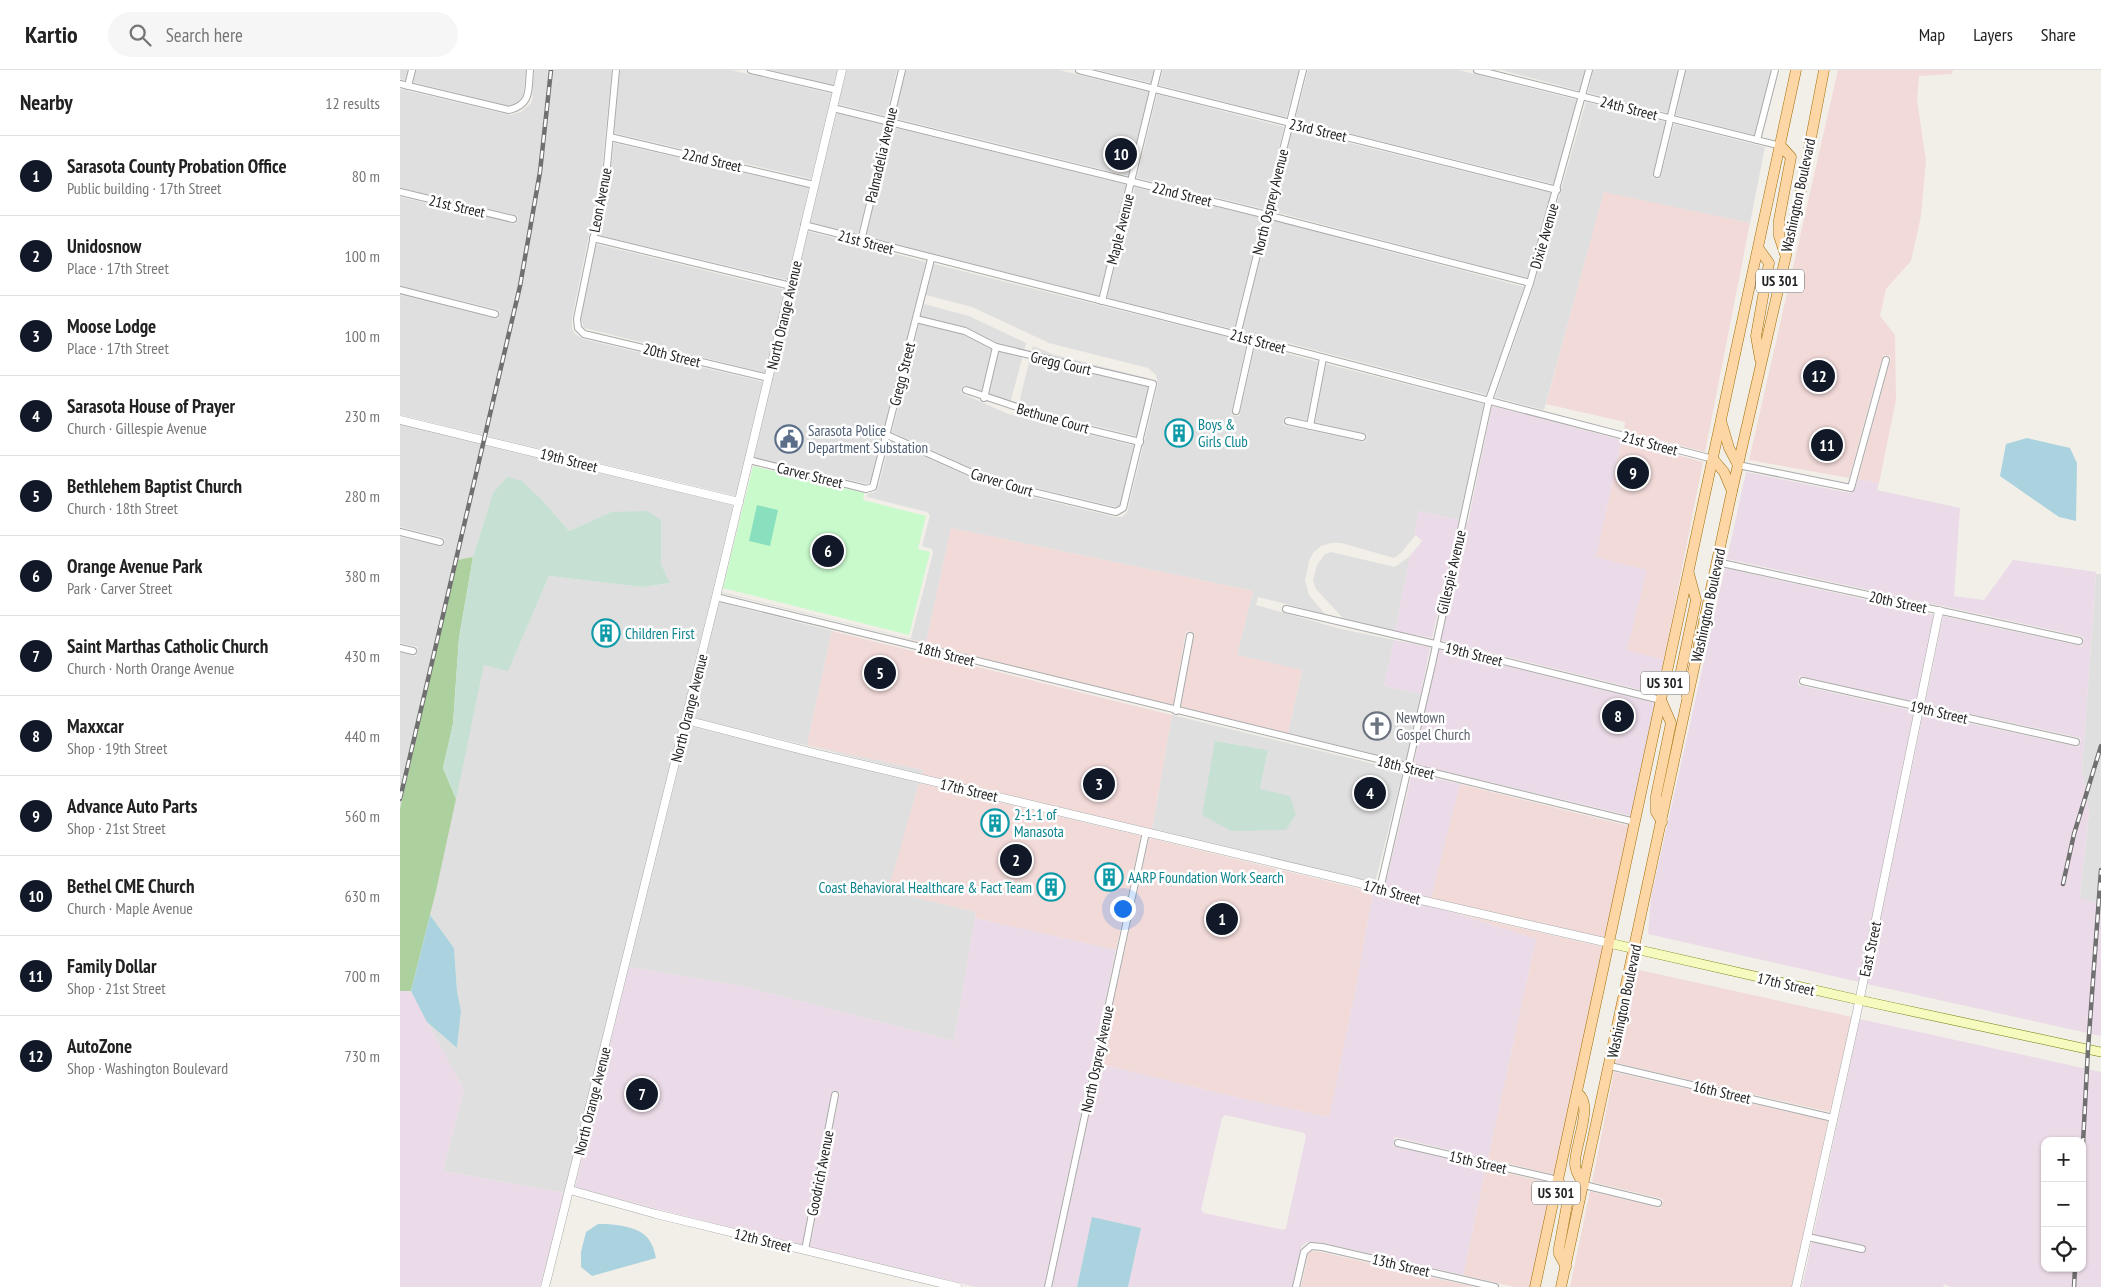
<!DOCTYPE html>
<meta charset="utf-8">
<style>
:root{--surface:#fff;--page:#f6f6f6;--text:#222;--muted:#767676;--line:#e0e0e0;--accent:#111827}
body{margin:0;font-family:"PT Sans Narrow",sans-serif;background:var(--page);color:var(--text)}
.controls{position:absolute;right:15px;bottom:15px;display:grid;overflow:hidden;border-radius:10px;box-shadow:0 1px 4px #0004}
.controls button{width:45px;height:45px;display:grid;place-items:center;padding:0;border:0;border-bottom:1px solid var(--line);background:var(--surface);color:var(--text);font:25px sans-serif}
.you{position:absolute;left:722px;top:838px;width:18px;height:18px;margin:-12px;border:4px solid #fff;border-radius:50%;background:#1a73e8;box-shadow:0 0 0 8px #1a73e833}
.badge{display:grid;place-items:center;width:32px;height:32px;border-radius:50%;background:var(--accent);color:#fff;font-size:16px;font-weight:700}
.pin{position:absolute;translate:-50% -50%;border:2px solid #fff;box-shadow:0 1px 5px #0006}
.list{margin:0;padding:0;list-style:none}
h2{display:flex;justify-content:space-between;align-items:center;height:65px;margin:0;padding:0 20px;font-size:21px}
h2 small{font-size:16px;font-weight:400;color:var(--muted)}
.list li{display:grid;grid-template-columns:32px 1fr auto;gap:15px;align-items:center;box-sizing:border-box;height:80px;padding:0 20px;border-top:1px solid var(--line)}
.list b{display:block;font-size:19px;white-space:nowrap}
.list p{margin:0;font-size:16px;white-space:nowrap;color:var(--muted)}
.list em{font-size:16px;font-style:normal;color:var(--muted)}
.icon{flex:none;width:28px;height:28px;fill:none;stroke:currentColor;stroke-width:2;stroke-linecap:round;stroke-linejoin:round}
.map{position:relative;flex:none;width:1701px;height:1217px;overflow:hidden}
header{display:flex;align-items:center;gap:30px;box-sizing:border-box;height:70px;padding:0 25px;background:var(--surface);border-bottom:1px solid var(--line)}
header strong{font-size:24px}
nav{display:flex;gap:28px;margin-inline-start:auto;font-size:18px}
.search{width:350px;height:45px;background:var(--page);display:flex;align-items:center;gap:12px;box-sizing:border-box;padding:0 18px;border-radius:28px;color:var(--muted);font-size:19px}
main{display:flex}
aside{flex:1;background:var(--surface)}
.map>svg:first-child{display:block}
</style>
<header>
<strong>Kartio</strong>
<div class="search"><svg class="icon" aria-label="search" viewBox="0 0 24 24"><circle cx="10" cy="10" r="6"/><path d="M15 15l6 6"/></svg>Search here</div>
<nav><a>Map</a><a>Layers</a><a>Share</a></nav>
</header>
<main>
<aside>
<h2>Nearby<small>12 results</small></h2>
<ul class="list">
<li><span class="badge">1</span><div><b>Sarasota County Probation Office</b><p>Public building · 17th Street</p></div><em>80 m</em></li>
<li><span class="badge">2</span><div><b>Unidosnow</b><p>Place · 17th Street</p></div><em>100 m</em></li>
<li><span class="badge">3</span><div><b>Moose Lodge</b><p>Place · 17th Street</p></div><em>100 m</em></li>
<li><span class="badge">4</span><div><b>Sarasota House of Prayer</b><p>Church · Gillespie Avenue</p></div><em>230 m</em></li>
<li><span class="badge">5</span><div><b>Bethlehem Baptist Church</b><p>Church · 18th Street</p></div><em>280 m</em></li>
<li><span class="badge">6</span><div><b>Orange Avenue Park</b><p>Park · Carver Street</p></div><em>380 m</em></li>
<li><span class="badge">7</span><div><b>Saint Marthas Catholic Church</b><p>Church · North Orange Avenue</p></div><em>430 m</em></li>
<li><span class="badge">8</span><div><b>Maxxcar</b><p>Shop · 19th Street</p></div><em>440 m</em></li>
<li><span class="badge">9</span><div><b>Advance Auto Parts</b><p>Shop · 21st Street</p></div><em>560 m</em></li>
<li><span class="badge">10</span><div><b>Bethel CME Church</b><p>Church · Maple Avenue</p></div><em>630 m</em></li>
<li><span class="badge">11</span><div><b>Family Dollar</b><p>Shop · 21st Street</p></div><em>700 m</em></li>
<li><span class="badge">12</span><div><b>AutoZone</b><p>Shop · Washington Boulevard</p></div><em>730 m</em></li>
</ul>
</aside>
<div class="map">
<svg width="1701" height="1217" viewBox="0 0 1701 1217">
<rect width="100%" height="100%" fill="#f2efe9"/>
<g fill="#e0dfdf" fill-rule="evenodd">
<path d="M0 0H126L123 26 118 33 109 36 0 9Z"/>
<path d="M134 0H212L201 106 172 248V258L175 264 183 269 364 312 336 426 0 345V225L98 249 100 240 0 216V127L116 154 118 146 0 118V19L110 45 121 42 131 33 133 27 132 26Z"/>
<path d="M220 0H331L432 24 411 109 214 63Z"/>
<path d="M371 0H438L434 15Z"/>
<path d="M446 0H497L486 46 438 34Z"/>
<path d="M506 0H659L749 22 729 106 494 48Z"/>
<path d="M698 0H754L751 13Z"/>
<path d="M763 0H899L886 48 759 15Z"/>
<path d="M908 0H1059L1177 30 1154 114 895 50Z"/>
<path d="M1101 0H1185L1180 21Z"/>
<path d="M1193 0H1278L1268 43 1188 23Z"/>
<path d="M1286 0H1371L1355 65 1276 45Z"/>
<path d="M757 24 884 57 864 139 737 108Z"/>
<path d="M1186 32 1266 52 1252 108 1260 109 1274 54 1365 77 1350 153 1204 123 1144 340 1095 327 1133 218Z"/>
<path d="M436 43 484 55 458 165 409 152Z"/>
<path d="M492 57 727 115 699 226 466 167Z"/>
<path d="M892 59 1152 123 1127 208 872 141Z"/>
<path d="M214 73 409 118 388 210 198 165 210 107Z"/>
<path d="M735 117 862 148 834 259 707 228Z"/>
<path d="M870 150 1124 217 1087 325 842 261Z"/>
<path d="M407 161 526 192 471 411 467 414 354 387Z"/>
<path d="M196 174 386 220 366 303 184 258 181 249Z"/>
<path d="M534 194 847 272 831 345 839 346 855 275 918 292 907 350 885 346 883 355 965 372 967 364 915 352 926 294 1084 334 1059 450 1019 441 1014 467 1001 483 994 488 941 473H931L921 476 913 483 909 491 905 511 909 525 925 544 858 527 856 535 941 559 994 570 984 616 1021 624 1006 692 888 663 902 601 837 585 853 521 551 458 526 573 321 523 322 522 508 568H511L533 483 532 479 522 476 530 445 527 442 467 427V424L475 422 479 414 490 371 591 417 715 447H722L727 443 758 314 756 305 748 298 649 273 572 237 526 225Z"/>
<path d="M524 234 569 246 626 273 610 334 564 315 561 323 608 344 735 376 720 436 716 437 594 408 492 362Z"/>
<path d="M633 276 655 285 747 308 750 314 737 366 618 337Z"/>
<path d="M0 355 333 435 302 566 165 1123 43 1101 64 1020 27 952 57 978 61 941 57 921 54 878 30 845 84 595 108 600 149 506 243 517 270 513 261 494V450L211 442 169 461 143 431 93 423 73 487 57 490 0 739V582L16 586 18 577 0 573V467L43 477 45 468 0 457Z"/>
<path d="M931 482 995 497 1010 486 995 561 943 548 916 519 913 510 917 495 925 484Z"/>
<path d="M1696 504H1701V834L1680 828 1689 743 1682 701Z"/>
<path d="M319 532 432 561 407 675 523 700 522 704 291 647Z"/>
<path d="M772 645 1003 701 975 813 752 759ZM815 671 868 680 860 719Z"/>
<path d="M289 656 519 713 489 821 576 842 554 971 342 916 229 897Z"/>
</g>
<g fill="#f2dad9">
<path d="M1438 0H1553L1552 4 1519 6 1517 30 1526 91 1521 146 1511 191 1486 219 1480 246 1495 265 1496 330 1479 413 1458 409 1491 287 1483 285 1449 408 1349 390Z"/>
<path d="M1204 122 1350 153 1305 382 1224 361 1225 352 1146 334Z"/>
<path d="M1222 370 1303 392 1264 590 1227 580 1196 487Z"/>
<path d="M551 458 853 521 837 585 902 600 888 663 781 637 794 563 786 561 773 635 484 564 526 573Z"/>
<path d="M432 561 772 645 752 759 522 704 523 700 407 675Z"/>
<path d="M519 713 741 766 716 880 575 848 576 842 488 821Z"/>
<path d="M1060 714 1229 756 1205 868 1031 828Z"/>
<path d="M749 768 973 822 954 927 929 1047 836 1027 700 994Z"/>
<path d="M1055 843 1203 877 1155 1105 1088 1089 1136 869Z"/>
<path d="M1235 899 1452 947 1430 1042 1216 993Z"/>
<path d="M1214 1002 1428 1051 1392 1217H1170L1190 1121 1261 1138 1263 1129 1192 1112Z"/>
<path d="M1086 1098 1153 1114 1130 1217H1115L1063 1205Z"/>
<path d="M911 1181 921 1182 1074 1217H901L908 1184Z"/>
</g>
<g fill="#ebdbe8" fill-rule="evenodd">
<path d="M1092 336 1222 370 1196 487 1247 500 1227 580 1264 590 1257 624 1040 570 1067 452H1068Z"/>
<path d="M1346 402 1450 423 1455 419 1458 409 1479 413 1477 420 1560 438 1554 526 1584 530 1613 490 1696 502 1682 701 1689 742 1680 827 1701 834V966L1467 914 1523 643 1679 677 1681 668 1525 634 1543 546 1682 576 1684 567 1327 489Z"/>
<path d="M1019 441 1059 450 1032 568 995 561 1010 486 1022 471 1016 465 1014 467Z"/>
<path d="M1325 498 1534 545 1516 632 1399 606 1398 615 1515 641 1459 912 1248 864 1251 827Z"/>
<path d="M994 570 1030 577 1021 624 984 616Z"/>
<path d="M1038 579 1255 633 1231 746 1014 694Z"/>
<path d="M1012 703 1060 714 1031 828 985 816Z"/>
<path d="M973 822 1055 843 1136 869 1088 1089 995 1067 993 1076 1086 1098 1063 1205 923 1173 907 1172 902 1176 900 1182 892 1217H728L741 1158 692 1148 677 1217H652L700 994 836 1027 929 1047 954 927ZM825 1045 904 1063 906 1066 886 1158 884 1160 804 1143 801 1140 822 1048Z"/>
<path d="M575 848 716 880 644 1217H576L410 1177 440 1022 432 1021 402 1175 257 1139 175 1117 229 897 342 916 554 971Z"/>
<path d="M0 921H11L64 1020 43 1101 165 1123 140 1217H0Z"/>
<path d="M1460 949 1701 1002V1217H1551L1544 1214 1543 1217H1402ZM1645 1071H1682V1198H1645Z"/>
</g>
<path fill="#add19e" d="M73 487 59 568 53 654 43 698 56 729 36 821 11 921H0V739L57 490Z"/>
<g fill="#c6e0d4">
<path d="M107 407 122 411 143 431 169 461 211 442 247 441 261 450V494L270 513 243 517 149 506 108 601 84 595 56 729 43 698 53 654 59 568 73 487 93 423Z"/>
<path d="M815 671 868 680 860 719 890 726 896 744 886 760 831 761 802 745Z"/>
</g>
<path fill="#c8facc" d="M353 396 464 423 463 430 526 446 518 479 530 482 509 565 323 518Z"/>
<path fill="#88e0be" d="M357 435 378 440 370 476 349 471Z"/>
<g fill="#aad3df">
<path d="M1627 368 1670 378 1677 393 1676 451 1659 447 1600 406 1606 374Z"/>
<path d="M30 845 54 878 57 921 61 941 57 978 27 952 11 921Z"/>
<path d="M692 1147 741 1158 728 1217H677Z"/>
<path d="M198 1154C215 1154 243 1156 251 1173 254 1178 255 1184 256 1188L192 1206 181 1197V1182L186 1162Z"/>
</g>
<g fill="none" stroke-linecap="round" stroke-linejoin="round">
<g stroke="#a9a9a9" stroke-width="8">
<g id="minor">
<path d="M216 0 206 107 177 249 178 258 184 264 369 308"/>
<path d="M351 0 437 20"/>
<path d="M679 0 1157 120"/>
<path d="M1077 0 1381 76"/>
<path d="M0 14 109 40C132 34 128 20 130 0"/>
<path d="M8 16 12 0"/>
<path d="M433 38 867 145 1130 213"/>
<path d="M210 67 414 115"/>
<path d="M1357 70 1375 0"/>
<path d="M1257 104 1282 0"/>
<path d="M0 122 113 149"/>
<path d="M404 155 837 265 1313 389"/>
<path d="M193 168 391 216"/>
<path d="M461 171 502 0"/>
<path d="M0 220 95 244"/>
<path d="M702 231 758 0"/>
<path d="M837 265 903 0"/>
<path d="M566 320 674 356 740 372"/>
<path d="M584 328 596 277"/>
<path d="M836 341 852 269"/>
<path d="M888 351 962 367"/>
<path d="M910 356 923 288"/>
<path d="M487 365 592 412 716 442 723 438 753 314 596 277 565 261 516 249"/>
<path d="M349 390 466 419 473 417 531 189"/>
<path d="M1338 395 1451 418 1486 290"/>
<path d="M0 462 40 472"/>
<path d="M1317 492 1679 571"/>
<path d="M316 527 1235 752"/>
<path d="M886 539 1035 574 1261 630"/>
<path d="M0 578 13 581"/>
<path d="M1403 611 1676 672"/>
<path d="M776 641 790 566"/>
<path d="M980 819 1032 594 1089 330 1130 213 1189 0"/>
<path d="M1210 996 1433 1048"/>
<path d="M998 1073 1158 1110"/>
<path d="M1184 1115 1258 1133"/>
<path d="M1408 1167 1462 1179"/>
<path d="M405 1180 435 1025"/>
<path d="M648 1217 746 762"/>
<path d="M896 1217 904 1182 911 1176 922 1177 1095 1217"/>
</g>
</g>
<g stroke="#a9a9a9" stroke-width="9">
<g id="tertiary">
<path d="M0 350 339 432"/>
<path d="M286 650 418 684 955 812 1012 828 1209 873"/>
<path d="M170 1120 256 1144 557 1217"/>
<path d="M145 1217 316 527 442 0"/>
<path d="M1396 1217 1457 942 1539 541"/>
</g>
</g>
<g stroke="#707d05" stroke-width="10">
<path id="secondary" d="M1209 873 1459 930 1701 982"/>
</g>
<g stroke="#a06b00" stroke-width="11">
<g id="primary">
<path d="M1381 76 1391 87 1379 150V166L1385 184"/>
<path d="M1359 179 1369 193 1356 266 1360 289"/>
<path d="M1322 354 1329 378 1338 395"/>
<path d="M1313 389 1324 402 1332 421"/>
<path d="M1287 626 1280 606 1296 530 1289 504"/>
<path d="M1261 630 1271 653 1256 726V742L1262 752"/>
<path d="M1177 1023C1195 1033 1174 1077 1175 1094 1175 1102 1180 1108 1184 1115"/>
<path d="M1158 1110 1168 1129 1159 1178V1184L1166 1197"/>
<path d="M1135 1217 1396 0"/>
<path d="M1161 1217 1332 421 1401 120 1424 0"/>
</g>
</g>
<use href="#minor" stroke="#fff" stroke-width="6"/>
<use href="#tertiary" stroke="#fff" stroke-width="8"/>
<use href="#secondary" stroke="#f7fabf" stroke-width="9"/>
<use href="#primary" stroke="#fcd6a4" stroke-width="10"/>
<g stroke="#707070" stroke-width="4.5">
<g id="rail">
<path d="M0 729 120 216 140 102 151 0"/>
<path d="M1663 814 1674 764 1701 676"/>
<path d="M1682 1092 1688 979 1701 800"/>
<path d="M1674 1217 1675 1198"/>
</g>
</g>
<use href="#rail" stroke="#fff" stroke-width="2.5" stroke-dasharray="8" stroke-linecap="butt"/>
</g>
<defs>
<g id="building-ring" transform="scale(1.4375)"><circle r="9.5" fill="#fff" stroke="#0f9aa8" stroke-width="1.5"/><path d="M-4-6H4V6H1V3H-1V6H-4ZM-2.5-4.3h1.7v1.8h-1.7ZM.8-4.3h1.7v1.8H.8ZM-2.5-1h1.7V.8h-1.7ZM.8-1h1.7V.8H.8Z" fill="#0f9aa8"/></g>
<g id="civic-ring" transform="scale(1.4375)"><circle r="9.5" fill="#fff" stroke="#5c6f8a" stroke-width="1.5"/><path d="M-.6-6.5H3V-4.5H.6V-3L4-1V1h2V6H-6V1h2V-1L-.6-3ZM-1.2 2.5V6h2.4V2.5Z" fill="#5c6f8a"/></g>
<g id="church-ring" transform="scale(1.4375)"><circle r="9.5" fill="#fff" stroke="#6b7280" stroke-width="1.5"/><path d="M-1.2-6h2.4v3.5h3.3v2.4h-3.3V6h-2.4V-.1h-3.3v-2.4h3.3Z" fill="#6b7280"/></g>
</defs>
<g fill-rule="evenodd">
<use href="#building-ring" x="779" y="363"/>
<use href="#civic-ring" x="389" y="369"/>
<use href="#building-ring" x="206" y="563"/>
<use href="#church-ring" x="977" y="656"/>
<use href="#building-ring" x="595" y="753"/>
<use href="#building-ring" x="709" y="807"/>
<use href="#building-ring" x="651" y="817"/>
</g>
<g text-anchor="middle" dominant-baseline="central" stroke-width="5" stroke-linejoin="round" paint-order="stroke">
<g fill="#fff" stroke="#646464" stroke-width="1">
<rect x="1356" y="199.5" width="48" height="23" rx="4"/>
<rect x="1241" y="601.5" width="48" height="23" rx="4"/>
<rect x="1132" y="1111.5" width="48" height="23" rx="4"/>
</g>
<g font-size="14" font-weight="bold" fill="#222">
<text x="1380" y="211">US 301</text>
<text x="1265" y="613">US 301</text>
<text x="1156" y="1123">US 301</text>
</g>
<g font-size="15" fill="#222" stroke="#fff">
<text transform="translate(1229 38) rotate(14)">24th Street</text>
<text transform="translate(918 60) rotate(13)">23rd Street</text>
<text transform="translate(481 85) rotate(-77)">Palmadelia Avenue</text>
<text transform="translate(312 90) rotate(13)">22nd Street</text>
<text transform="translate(782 124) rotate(14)">22nd Street</text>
<text transform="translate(1398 125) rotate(-78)">Washington Boulevard</text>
<text transform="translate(200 130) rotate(-79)">Leon Avenue</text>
<text transform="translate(870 132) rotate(-76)">North Osprey Avenue</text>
<text transform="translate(57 136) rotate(13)">21st Street</text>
<text transform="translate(720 159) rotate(-76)">Maple Avenue</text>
<text transform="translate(1144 166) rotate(-74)">Dixie Avenue</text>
<text transform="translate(466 172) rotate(15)">21st Street</text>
<text transform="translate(384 245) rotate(-77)">North Orange Avenue</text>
<text transform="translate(858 271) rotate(15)">21st Street</text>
<text transform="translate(272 285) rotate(14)">20th Street</text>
<text transform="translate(661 293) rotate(13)">Gregg Court</text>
<text transform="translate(502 304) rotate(-76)">Gregg Street</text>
<text transform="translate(653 348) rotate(16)">Bethune Court</text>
<text transform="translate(1250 373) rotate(15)">21st Street</text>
<text transform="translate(169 390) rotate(14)">19th Street</text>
<text transform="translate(410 405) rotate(14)">Carver Street</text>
<text transform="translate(602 412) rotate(17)">Carver Court</text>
<text transform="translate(1051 502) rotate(-77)">Gillespie Avenue</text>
<text transform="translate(1498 532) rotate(12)">20th Street</text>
<text transform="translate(1308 535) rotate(-78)">Washington Boulevard</text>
<text transform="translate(546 584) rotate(14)">18th Street</text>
<text transform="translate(1074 584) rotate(14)">19th Street</text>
<text transform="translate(289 638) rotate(-76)">North Orange Avenue</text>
<text transform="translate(1539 642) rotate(13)">19th Street</text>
<text transform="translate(1006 697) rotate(14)">18th Street</text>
<text transform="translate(569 720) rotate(13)">17th Street</text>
<text transform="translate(992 822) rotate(15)">17th Street</text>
<text transform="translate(1470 879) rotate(-78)">East Street</text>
<text transform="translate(1386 914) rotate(13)">17th Street</text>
<text transform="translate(1224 931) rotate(-78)">Washington Boulevard</text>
<text transform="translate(697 989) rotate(-78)">North Osprey Avenue</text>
<text transform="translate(1322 1022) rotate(13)">16th Street</text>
<text transform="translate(192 1031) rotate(-76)">North Orange Avenue</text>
<text transform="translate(1078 1092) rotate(13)">15th Street</text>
<text transform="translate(420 1103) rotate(-79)">Goodrich Avenue</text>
<text transform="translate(363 1170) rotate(14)">12th Street</text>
<text transform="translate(1001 1195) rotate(13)">13th Street</text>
</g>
<g font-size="15" fill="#0d838f" stroke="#fff" text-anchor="start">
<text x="798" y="354">Boys &amp;<tspan x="798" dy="17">Girls Club</tspan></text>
<text x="225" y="563">Children First</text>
<text x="614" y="744">2-1-1 of<tspan x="614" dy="17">Manasota</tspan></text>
<text x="728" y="807">AARP Foundation Work Search</text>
<text x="632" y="817" text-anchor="end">Coast Behavioral Healthcare &amp; Fact Team</text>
</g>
<g font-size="15" fill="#4e5e75" stroke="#fff" text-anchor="start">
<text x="408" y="360">Sarasota Police<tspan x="408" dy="17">Department Substation</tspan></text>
</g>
<g font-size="15" fill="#5b616d" stroke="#fff" text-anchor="start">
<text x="996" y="647">Newtown<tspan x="996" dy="17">Gospel Church</tspan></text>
</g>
</g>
</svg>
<div class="controls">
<button>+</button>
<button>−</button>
<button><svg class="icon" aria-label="locate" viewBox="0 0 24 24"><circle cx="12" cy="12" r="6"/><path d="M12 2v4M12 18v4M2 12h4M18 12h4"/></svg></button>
</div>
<div class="you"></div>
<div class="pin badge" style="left:822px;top:849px">1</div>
<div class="pin badge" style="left:616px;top:790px">2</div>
<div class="pin badge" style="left:699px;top:714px">3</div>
<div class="pin badge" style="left:970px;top:723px">4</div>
<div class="pin badge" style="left:480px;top:603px">5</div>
<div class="pin badge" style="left:428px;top:481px">6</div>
<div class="pin badge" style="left:242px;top:1024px">7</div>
<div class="pin badge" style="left:1218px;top:646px">8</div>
<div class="pin badge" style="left:1233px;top:403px">9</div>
<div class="pin badge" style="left:721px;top:84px">10</div>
<div class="pin badge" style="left:1427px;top:375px">11</div>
<div class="pin badge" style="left:1419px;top:306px">12</div>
</div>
</main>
